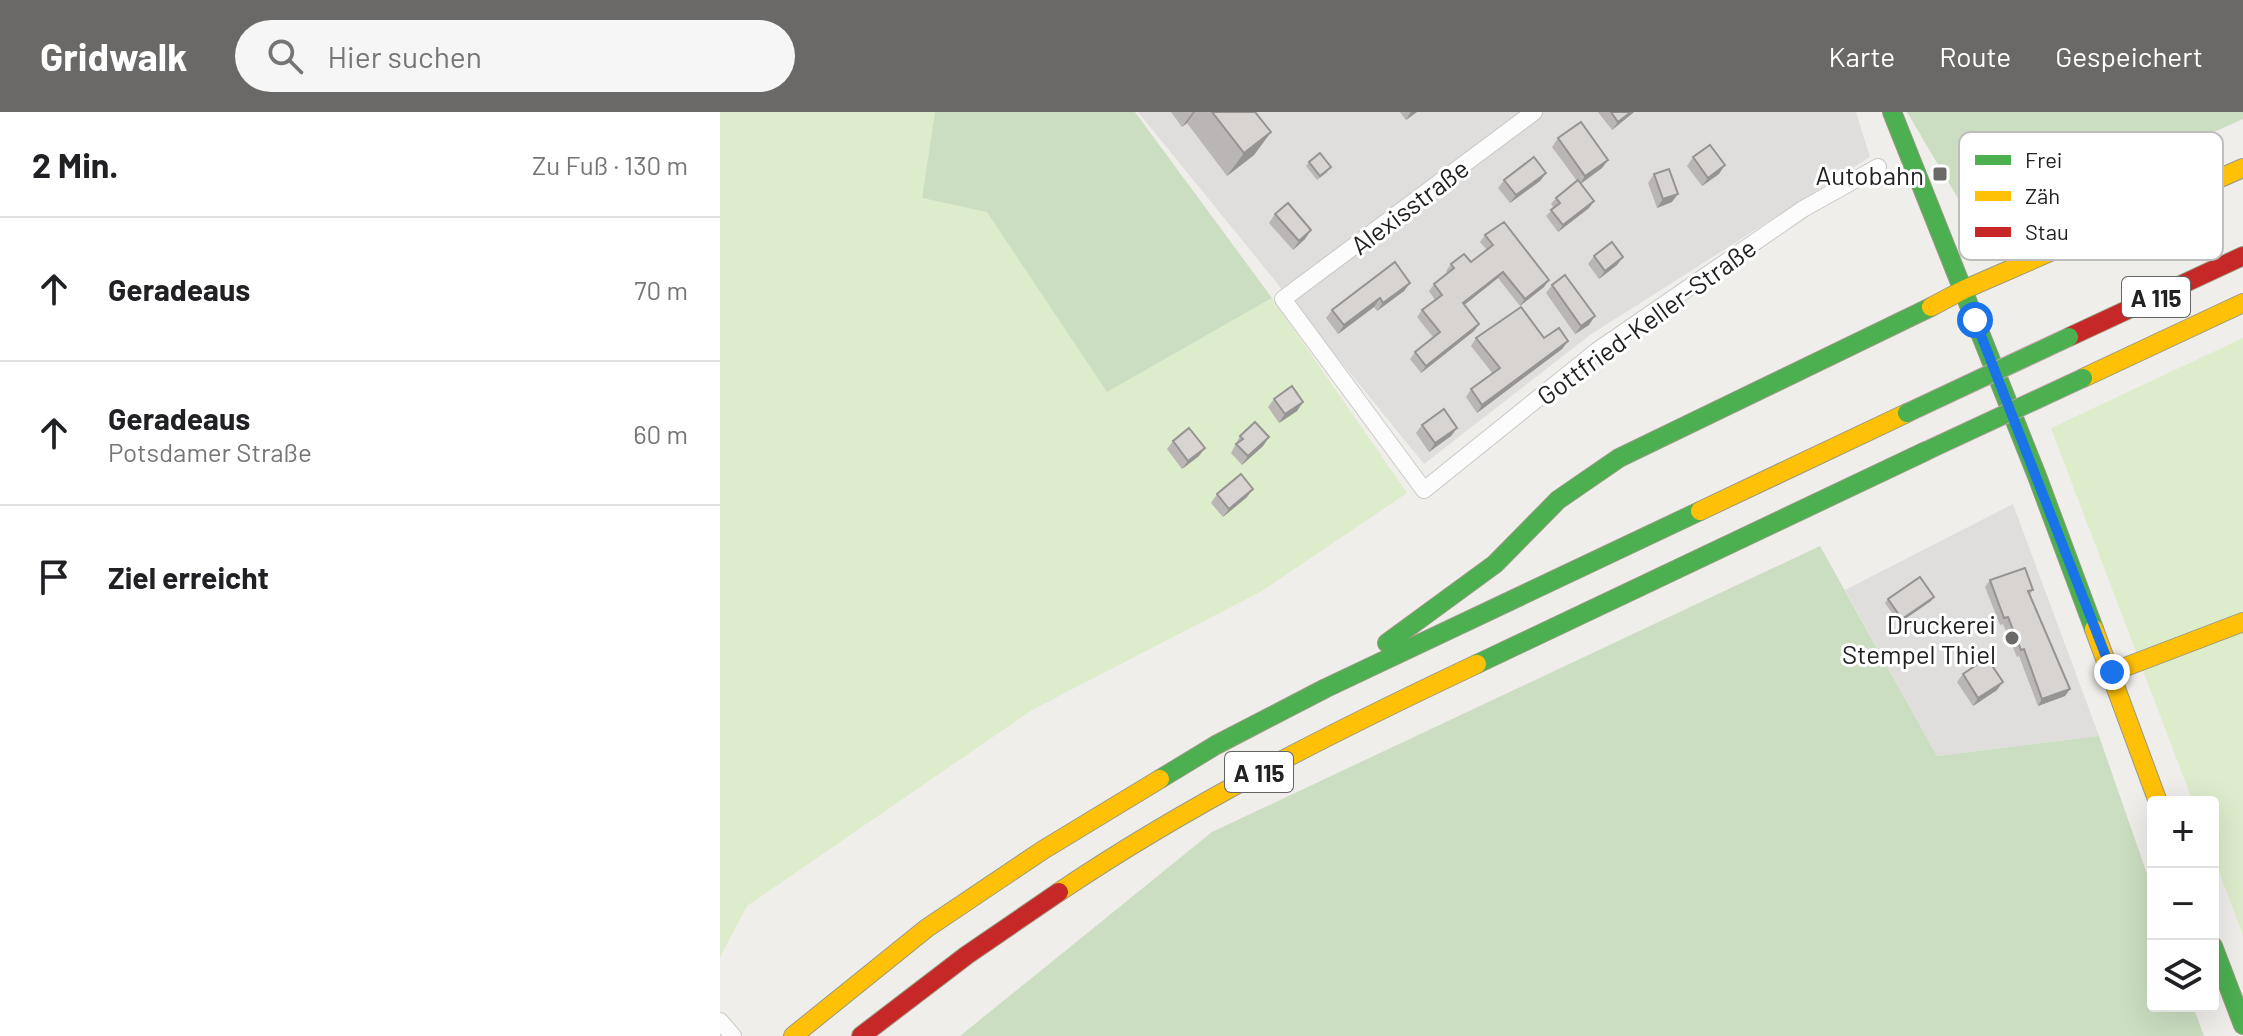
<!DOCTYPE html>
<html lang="de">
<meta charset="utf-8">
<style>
:root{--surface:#fff;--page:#f6f6f6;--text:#202124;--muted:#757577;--line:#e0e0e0;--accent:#6a6968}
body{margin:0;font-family:Barlow,sans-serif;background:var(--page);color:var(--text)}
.controls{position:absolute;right:24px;bottom:24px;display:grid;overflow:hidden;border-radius:8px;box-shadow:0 8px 32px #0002}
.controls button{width:72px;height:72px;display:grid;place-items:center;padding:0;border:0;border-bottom:2px solid var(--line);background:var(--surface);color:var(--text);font:40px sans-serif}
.stop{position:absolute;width:24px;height:24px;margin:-18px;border:6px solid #1a73e8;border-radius:50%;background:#fff}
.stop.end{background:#1a73e8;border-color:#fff;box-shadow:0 2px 8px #0008}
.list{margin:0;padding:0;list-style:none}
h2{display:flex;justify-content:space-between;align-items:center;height:104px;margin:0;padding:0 32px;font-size:34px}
h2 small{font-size:26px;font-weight:400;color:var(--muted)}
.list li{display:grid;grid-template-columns:52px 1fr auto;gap:24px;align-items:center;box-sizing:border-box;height:144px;padding:0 32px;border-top:2px solid var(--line)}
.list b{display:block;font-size:30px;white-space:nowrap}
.list p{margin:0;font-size:26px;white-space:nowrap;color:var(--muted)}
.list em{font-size:26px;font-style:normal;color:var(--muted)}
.icon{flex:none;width:44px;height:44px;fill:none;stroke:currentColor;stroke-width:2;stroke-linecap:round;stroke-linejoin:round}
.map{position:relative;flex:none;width:1523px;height:924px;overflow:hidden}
header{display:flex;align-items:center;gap:48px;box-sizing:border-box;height:112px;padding:0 40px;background:var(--accent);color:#fff}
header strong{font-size:38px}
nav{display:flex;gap:44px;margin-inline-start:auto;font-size:28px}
.search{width:560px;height:72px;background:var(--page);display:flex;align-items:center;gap:20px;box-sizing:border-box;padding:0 28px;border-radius:44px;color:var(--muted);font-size:30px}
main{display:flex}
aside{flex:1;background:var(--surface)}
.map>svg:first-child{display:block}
</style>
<header>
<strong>Gridwalk</strong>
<div class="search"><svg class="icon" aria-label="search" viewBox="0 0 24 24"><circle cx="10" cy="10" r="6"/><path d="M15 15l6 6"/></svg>Hier suchen</div>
<nav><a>Karte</a><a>Route</a><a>Gespeichert</a></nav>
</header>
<main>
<aside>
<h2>2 Min.<small>Zu Fuß · 130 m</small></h2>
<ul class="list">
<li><svg class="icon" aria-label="ahead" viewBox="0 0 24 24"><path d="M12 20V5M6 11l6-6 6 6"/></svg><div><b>Geradeaus</b></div><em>70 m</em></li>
<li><svg class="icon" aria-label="ahead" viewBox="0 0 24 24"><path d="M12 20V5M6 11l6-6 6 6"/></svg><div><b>Geradeaus</b><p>Potsdamer Straße</p></div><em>60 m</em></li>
<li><svg class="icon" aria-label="arrive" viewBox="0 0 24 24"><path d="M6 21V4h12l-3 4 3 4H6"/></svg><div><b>Ziel erreicht</b></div></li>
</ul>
</aside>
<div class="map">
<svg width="1523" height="924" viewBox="0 0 1523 924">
<rect width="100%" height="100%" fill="#f0eeeb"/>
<g fill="#dfdedc">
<path d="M418 0H1136L1150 45 870 223 704 352Z"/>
<path d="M1293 392 1379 624 1217 644 1125 478Z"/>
</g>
<g fill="#ddeccb">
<path d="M0 0H215L202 86 267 99 387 280 552 186 687 381 542 479 312 598 27 794 0 845Z"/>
<path d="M1523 226V823L1493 744V690H1473L1331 316Z"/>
</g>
<g fill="#cbdec1">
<path d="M215 0H415L552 186 387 280 267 100 202 86Z"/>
<path d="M1187 0H1523V7L1260 124Z"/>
<path d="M1100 434 1217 644 1379 624 1433 779V894H1473L1484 924H240L492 720Z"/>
</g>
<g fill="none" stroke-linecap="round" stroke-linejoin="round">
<g stroke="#c9c8c7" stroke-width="18">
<g id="street">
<path d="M814 0 563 187 704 378 878 238 1083 97 1158 55"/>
<path d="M0 909 13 924"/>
</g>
</g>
<g stroke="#999a82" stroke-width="20">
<g id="fast">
<path d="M1172 0 1317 364 1374 517"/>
<path d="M667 531 775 452 838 388 899 346 1211 195"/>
<path d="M757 552 1206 339"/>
<path d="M440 667 496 633 606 576 980 399"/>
<path d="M1493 834 1523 913"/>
</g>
</g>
<g stroke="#999a82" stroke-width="20">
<g id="slow">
<path d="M1211 195 1243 178 1523 56"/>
<path d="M1363 266 1523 191"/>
<path d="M980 399 1187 301"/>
<path d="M1374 517 1438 690"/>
<path d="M1392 560 1523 510"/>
<path d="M339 780C471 691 613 620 757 552"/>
<path d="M73 924 207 816 323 738 440 667"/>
</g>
</g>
<g stroke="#999a82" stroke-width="20">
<g id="jam">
<path d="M1349 225 1523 144"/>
<path d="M141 924 247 843 339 780"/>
</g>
</g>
<use href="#street" stroke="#fdfcfc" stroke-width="16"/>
<use href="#fast" stroke="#4caf50" stroke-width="18"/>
<use href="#slow" stroke="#ffc107" stroke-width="18"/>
<use href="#jam" stroke="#c62828" stroke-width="18"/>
<g stroke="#c5a2ac" stroke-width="20" stroke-linecap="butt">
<g id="fast-bridge">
<path d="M1187 301 1349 225"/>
<path d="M1206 339 1363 266"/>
</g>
</g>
<use href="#fast-bridge" stroke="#4caf50" stroke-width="18"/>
</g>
<g fill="#b9b6b5">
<path d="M451 0H535L551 20 534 43 507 64 467 11 462 15Z"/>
<path d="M680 0H697L686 8Z"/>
<path d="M878 0H914L892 18Z"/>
<path d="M838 26 888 48 882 56 861 72 874 89 869 96 838 120 826 104 834 96 831 92 836 86 857 69 832 35Z"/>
<path d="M973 45 999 62 982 74 967 54Z"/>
<path d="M589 50 608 60 597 68 586 54Z"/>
<path d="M826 61 820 69 790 91 778 76 784 68Z"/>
<path d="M934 62 952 90 937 96 928 71Z"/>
<path d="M555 102 585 127 573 138 549 111Z"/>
<path d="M765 123 824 175 800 194 778 166 744 193 759 212 754 219 701 261 690 247 695 240 713 225 697 205 702 198 715 188 709 179 714 172 728 161 726 159 731 152 751 150 767 138 760 130Z"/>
<path d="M874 144 897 153 879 167 868 152Z"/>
<path d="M690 171 684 179 657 199 654 195 618 222 606 206 612 198Z"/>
<path d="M832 173 869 213 855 222 826 181Z"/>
<path d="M756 226H824L848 229 842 237 757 301 746 285 751 277 773 262 751 234Z"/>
<path d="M554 287 583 290 577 299 559 311 548 295Z"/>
<path d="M702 313 737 316 731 324 709 340 696 321Z"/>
<path d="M520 324 549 325 543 334 522 353 511 341Z"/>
<path d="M453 329 479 344 462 357 447 337Z"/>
<path d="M497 382 527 385 503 405 491 391Z"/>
<path d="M1270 468 1313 478 1310 482 1350 577 1345 584 1318 594 1299 544 1297 545 1283 512 1280 513 1265 475Z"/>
<path d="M1168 487 1211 489 1179 511 1165 491Z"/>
<path d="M1243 562 1277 578 1253 594 1237 570Z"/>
</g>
<g fill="#969493">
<path d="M473 0H475L467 11 462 15Z"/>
<path d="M691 0H697L686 8Z"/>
<path d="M911 0H914L892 18 898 10Z"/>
<path d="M551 20 534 43 507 64 524 41Z"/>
<path d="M888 48 882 56 860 72 865 64Z"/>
<path d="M1005 53 999 62 982 74 988 66Z"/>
<path d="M826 61 820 69 790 91 796 83Z"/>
<path d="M958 82 952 90 937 96 943 87Z"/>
<path d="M874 89 869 96 838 120 843 113Z"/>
<path d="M591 118 585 127 573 138 579 129Z"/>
<path d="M903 145 897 153 879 167 885 159Z"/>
<path d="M783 160 778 166 738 198 743 191Z"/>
<path d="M829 168 824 175 800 194 805 187Z"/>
<path d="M690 171 684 179 657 199 663 191Z"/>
<path d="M660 186 654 195 618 222 624 213Z"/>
<path d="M875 204 869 213 855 222 861 214Z"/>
<path d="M759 212 754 219 701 261 706 254Z"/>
<path d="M848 229 842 237 757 301 762 293Z"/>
<path d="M583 290 577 299 559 311 565 302Z"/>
<path d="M737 316 731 324 709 340 715 331Z"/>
<path d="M549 325 543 334 522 353 528 344Z"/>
<path d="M485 336 479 344 462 357 468 349Z"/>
<path d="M533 377 527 385 503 405 509 397Z"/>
<path d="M1214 485 1211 489 1179 511 1182 507Z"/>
<path d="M1283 570 1277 578 1253 594 1258 586Z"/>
<path d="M1350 577 1345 584 1318 594 1322 587Z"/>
</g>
<g fill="#d7d4d2" stroke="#969493" stroke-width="2">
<path d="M492 0H535L551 20 524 41Z"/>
<path d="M891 0H911L898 10Z"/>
<path d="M861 10 888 48 865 64 838 26Z"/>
<path d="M990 33 1005 53 988 66 973 45Z"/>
<path d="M600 41 611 55 600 64 589 50Z"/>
<path d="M814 45 826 61 796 83 784 68Z"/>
<path d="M949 57 958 82 943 87 934 62Z"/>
<path d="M858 68 874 89 843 113 831 98 840 91 836 86Z"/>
<path d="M568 91 591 118 579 129 555 102Z"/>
<path d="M784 110 829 168 805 187 783 160 743 191 759 212 706 254 695 240 720 220 702 198 722 183 714 172 734 156 731 152 744 142 751 150 773 133 765 123Z"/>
<path d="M892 130 903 145 885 159 874 144Z"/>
<path d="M675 150 690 171 663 191 660 186 624 213 612 198Z"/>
<path d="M845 163 875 204 861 214 832 173Z"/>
<path d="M801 195 824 226 839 216 848 229 762 293 751 277 780 256 756 226Z"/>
<path d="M572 274 583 290 565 302 554 287Z"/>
<path d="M724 297 737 316 715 331 702 313Z"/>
<path d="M535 310 549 325 528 344 516 332 523 327 520 324Z"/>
<path d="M469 316 485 336 468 349 453 329Z"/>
<path d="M521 362 533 377 509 397 497 382Z"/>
<path d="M1305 456 1313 478 1308 479 1350 577 1322 587 1304 537 1301 538 1288 505 1284 506 1270 468Z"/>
<path d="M1200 465 1214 485 1182 507 1168 487Z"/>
<path d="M1267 546 1283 570 1258 586 1243 562Z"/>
</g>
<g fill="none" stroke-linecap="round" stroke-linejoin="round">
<path stroke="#1a73e8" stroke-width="10" d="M1255 208 1392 560"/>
</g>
<g fill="#6a6968" stroke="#fff" stroke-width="3">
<rect x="1212" y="54" width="16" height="16" rx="4"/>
<circle cx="1292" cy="526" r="8"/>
</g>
<g text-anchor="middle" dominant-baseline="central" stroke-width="6" stroke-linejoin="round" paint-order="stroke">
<g fill="#fff" stroke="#646464" stroke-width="2">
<rect x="1402" y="165" width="68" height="40" rx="6"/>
<rect x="505" y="640" width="68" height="40" rx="6"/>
</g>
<g font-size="24" font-weight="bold" fill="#222">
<text x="1436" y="185">A 115</text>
<text x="539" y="660">A 115</text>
</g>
<g font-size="26" fill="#222" stroke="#fff" text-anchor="end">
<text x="1204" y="62">Autobahn</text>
<text x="1276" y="511">Druckerei<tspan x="1276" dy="30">Stempel Thiel</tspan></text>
</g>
<g font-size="26" fill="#222" stroke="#fff">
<text transform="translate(689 94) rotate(-37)">Alexisstraße</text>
<text transform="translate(926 209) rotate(-36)">Gottfried-Keller-Straße</text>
</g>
</g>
<rect x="1239" y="20" width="264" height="128" rx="12" fill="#fff" stroke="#bdbdbd" stroke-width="2"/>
<rect x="1255" y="43" width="36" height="10" fill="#4caf50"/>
<rect x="1255" y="79" width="36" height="10" fill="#ffc107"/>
<rect x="1255" y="115" width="36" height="10" fill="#c62828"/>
<g font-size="22" fill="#222">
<text x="1305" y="56">Frei</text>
<text x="1305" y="92">Zäh</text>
<text x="1305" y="128">Stau</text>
</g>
</svg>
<div class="controls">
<button>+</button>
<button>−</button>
<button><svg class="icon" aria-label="layers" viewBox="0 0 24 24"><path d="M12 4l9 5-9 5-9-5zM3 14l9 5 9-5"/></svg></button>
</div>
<div class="stop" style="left:1255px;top:208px"></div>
<div class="stop end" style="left:1392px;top:560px"></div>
</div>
</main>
